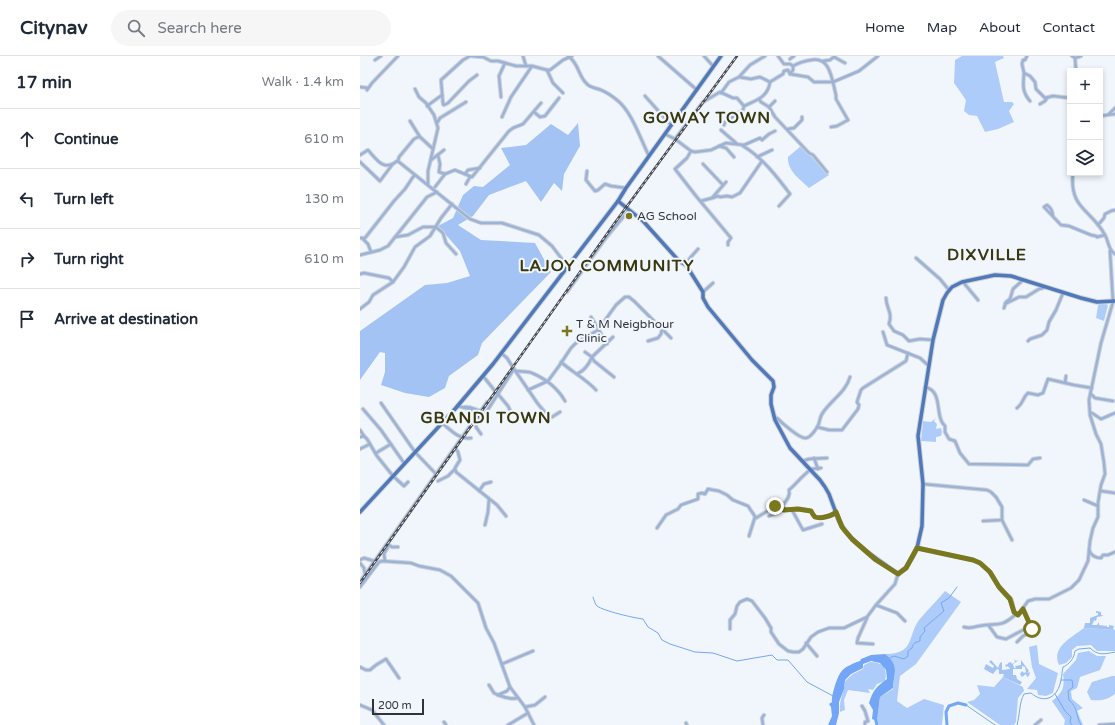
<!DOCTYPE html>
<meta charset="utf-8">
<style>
:root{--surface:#fff;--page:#f6f6f7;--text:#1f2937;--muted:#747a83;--line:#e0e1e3}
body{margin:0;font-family:"Varela Round",sans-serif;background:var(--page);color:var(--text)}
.controls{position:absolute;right:12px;top:12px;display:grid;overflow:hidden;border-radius:0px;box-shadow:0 2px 6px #0003}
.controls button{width:36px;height:36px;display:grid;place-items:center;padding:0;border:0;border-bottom:1px solid var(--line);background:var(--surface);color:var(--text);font:20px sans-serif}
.scale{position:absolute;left:12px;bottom:10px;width:52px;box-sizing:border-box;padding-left:4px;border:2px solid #303337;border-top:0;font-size:11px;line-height:14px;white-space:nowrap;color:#303337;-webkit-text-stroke:3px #f1f6fd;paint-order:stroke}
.stop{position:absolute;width:12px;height:12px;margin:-9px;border:3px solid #79781f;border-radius:50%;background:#fff}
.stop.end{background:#79781f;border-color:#fff;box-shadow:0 1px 4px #0008}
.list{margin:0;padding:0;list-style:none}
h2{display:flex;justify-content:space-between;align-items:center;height:52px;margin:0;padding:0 16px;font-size:17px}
h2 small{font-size:13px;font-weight:400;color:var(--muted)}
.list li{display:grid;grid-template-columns:26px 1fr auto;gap:12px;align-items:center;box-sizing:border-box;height:60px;padding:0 16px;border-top:1px solid var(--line)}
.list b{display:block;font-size:15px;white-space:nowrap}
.list em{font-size:13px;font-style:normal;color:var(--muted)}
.icon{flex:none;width:22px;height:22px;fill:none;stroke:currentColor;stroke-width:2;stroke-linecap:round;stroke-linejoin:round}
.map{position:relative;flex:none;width:755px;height:669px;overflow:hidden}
header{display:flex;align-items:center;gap:24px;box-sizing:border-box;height:56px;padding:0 20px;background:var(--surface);border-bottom:1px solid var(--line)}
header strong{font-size:19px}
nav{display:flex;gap:22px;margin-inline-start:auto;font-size:14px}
.search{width:280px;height:36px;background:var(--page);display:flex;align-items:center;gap:10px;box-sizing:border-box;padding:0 14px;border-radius:22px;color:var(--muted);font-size:15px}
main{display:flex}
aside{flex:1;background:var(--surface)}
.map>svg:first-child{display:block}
</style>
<header>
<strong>Citynav</strong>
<div class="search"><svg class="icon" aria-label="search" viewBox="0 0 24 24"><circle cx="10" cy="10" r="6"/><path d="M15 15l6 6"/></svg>Search here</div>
<nav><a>Home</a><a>Map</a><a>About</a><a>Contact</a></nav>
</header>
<main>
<aside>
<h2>17 min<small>Walk · 1.4 km</small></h2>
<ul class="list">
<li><svg class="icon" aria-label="ahead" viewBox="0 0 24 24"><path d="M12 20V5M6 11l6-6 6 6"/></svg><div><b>Continue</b></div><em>610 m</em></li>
<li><svg class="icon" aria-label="left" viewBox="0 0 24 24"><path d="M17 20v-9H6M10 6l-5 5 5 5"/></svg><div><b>Turn left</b></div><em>130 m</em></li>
<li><svg class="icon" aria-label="right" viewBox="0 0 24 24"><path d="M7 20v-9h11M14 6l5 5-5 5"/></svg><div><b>Turn right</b></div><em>610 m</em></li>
<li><svg class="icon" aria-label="arrive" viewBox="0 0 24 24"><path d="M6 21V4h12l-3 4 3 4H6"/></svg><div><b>Arrive at destination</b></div></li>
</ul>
</aside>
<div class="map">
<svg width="755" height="669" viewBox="0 0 755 669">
<rect width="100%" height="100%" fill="#f1f6fd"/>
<g fill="#aeccfa">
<path d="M602 0H643L644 2 635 6 644 46H652L654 48 649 55 654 66 638 73 625 76 617 60 609 59 604 55 606 44 594 27 595 4Z"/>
<path d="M441 90 469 119 449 132C440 123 427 115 428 101Z"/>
<path d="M740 246 748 249 744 265 736 262 738 250Z"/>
<path d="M576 362 574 365 577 368 576 373 581 372 582 376 581 380 576 381V386L561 385 563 365 571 366Z"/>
<path d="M585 535 601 546 556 608 540 620 537 645 547 652 564 643 584 649 582 669H519L517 665 520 641 533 633C534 617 540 609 525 598 555 598 547 581 559 564 567 554 577 545 585 535Z"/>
<path d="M724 572 755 574V595H737L731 589 717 590 712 594V601L706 607 699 609C691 591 711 582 724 572Z"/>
<path d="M677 589 679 608 698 617 693 637 686 640 678 639 677 634 667 633 676 622 672 611 669 591Z"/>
<path d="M729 595 737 600H746L740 614 720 621 717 632 711 635 712 643 723 652 717 655 723 669H704L705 664 692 645C703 637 705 631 703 618L716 604 718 597Z"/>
<path d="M510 606C523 606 528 612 525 625L517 628 513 634 508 633 510 637 488 634 484 644 485 654 480 656C479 643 484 637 485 625L493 618 503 613 504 609Z"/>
<path d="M752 620H755V638C747 644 741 645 731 644L727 636 732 626Z"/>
<path d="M643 621 663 631 664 635 658 642 656 666 654 669H640L607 646 614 644 620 638 617 629 634 631Z"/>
</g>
<g fill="#a3c3f4">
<path d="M218 67 220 90 204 118 202 135 194 127 181 146 166 125 129 139 113 160 98 169 121 184 175 187 191 216 122 287 118 299 89 320 85 332 69 341 45 337 21 329 25 316V297L20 296 0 324V275L65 229 87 227 110 220 100 195 78 170 93 162 103 139 114 130 123 131 150 109 141 92 166 89 191 68 208 79Z"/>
<path d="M736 555 741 556V559H742L743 560 737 561 736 565 733 564 734 565 732 569H737L739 566V569L747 570V571H749V569L754 570 753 573 755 574 724 572 725 567H730V562L738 559V557H736Z"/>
<path d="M654 603 656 605 659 604 653 608 654 612H656L655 610 661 609V604L669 615 667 617 670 616 669 620 667 621 666 618 662 621 660 618 662 615 664 617 666 616 665 611 662 610V613H653V619H656L657 623 662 626 660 629 643 621 644 618H639V614L637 613 633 618 624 613 626 608 633 612 634 610 629 606 631 604 638 612 640 607 642 606V614L650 613 648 610 646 611 645 609 648 608V607L651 606 652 608 655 606Z"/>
</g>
<path fill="#73a6f6" d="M525 598C540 609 534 617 533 632L520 641 517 665 512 663 513 654 509 647C513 634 517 630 527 623L526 614 520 607 511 605 503 608V612L491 618 485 624 484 633 479 646V657L476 669H468L472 660 471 651 469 648 472 646C471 640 477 621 481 616 484 611 494 607 500 605L501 603 511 599Z"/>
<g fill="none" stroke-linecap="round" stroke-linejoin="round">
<g stroke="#73a6f6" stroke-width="1">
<path d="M233 541C234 544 235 548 237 550 244 555 274 562 283 563L288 571 298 577 302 584 310 588 335 596 353 597 377 605 412 599 417 604H428L447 626 473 640"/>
<path d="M530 602 534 600 544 603 548 600V595L552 592C553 587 556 586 560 585V581L565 575 564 572 584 555 581 547 589 542 597 531"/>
<path d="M701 624H712L713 631 708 635 709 644C719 653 715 659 721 669"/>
<path d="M695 638 705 655 711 661 710 666 712 669"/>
<path d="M606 649 635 669"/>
<path d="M657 669C660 659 659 647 664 638L671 637C685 649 698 641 701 624 702 619 702 616 703 611 710 608 714 602 715 595L719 593 730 592C738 600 745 598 755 596"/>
</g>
<g stroke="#73a6f6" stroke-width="3">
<path d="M515 661 517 669"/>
<path d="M587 669 586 656 589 650 598 647 606 649"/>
</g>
<g stroke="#ced3d9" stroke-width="4.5">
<g id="minor">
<path d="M110 0 103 4 81 24 83 48 84 49 88 47 109 25 117 19"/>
<path d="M111 0 121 1"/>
<path d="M121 0 131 5H138L156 10H172L187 14H190L203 4 212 0"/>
<path d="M163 0 166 10"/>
<path d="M208 0C219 7 218 20 227 28 231 32 236 32 241 34 246 36 252 40 257 44 272 56 280 82 289 100"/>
<path d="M298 0 337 34"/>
<path d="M344 0 353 10"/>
<path d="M418 0 424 8H430L433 10"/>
<path d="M667 0 665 4H663L662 8 664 17 670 20 675 26 676 33 685 42 693 40 710 42"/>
<path d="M712 0 715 2 716 15"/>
<path d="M474 1 485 7"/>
<path d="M715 2 721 0"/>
<path d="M430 3 434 0"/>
<path d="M15 4 21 0"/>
<path d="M463 5 470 4 475 0"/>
<path d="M187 14 193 27 203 37"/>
<path d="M664 17C663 29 662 36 670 45"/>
<path d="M430 18 448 21 454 26H473L499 15 518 0"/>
<path d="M379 21 391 23 400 21 410 26"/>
<path d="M0 31 8 32"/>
<path d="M55 33 59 41 66 47 74 59 78 72 68 115V128"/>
<path d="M7 34 12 27 38 0"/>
<path d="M361 37 369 26 379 21 390 9 405 0"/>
<path d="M285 40 311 69"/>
<path d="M141 41 139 20 145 7"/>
<path d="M399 43 401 46 409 51 415 61 449 97 453 99 467 116"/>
<path d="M680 48 685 45 687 42"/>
<path d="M67 50 82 39"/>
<path d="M409 51 415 45"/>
<path d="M174 56 180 61 185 60 199 42"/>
<path d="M749 58 755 52"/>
<path d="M740 60 755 58"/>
<path d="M142 61 151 41 172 10"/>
<path d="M50 65 60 81 72 92"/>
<path d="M77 67 80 62 106 46"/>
<path d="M364 69 365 66 383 54 384 50"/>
<path d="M428 73 434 72 442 64V61"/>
<path d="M361 74 376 87"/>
<path d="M305 78 315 83 331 95 335 96 351 94 366 87 384 89 400 82 402 84 409 78 415 75"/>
<path d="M315 83 343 46 360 36 373 42H377L384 50C397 44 408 41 410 26L423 18 424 15 428 14 430 18 433 14V10C438 7 445 5 451 4 471 0 472 25 476 39V43L488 64 477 70 471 71"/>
<path d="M359 90 366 92 374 101"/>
<path d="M383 90C402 101 418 122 430 138L419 150"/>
<path d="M331 95 327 102 315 113 336 140 371 182 368 186V189"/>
<path d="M0 99 8 94C17 104 24 116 37 105L39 106 110 163 121 167H142L179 179 192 190 208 211"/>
<path d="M78 99 80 108 79 116 85 118 95 114 112 121 149 75 153 72 163 68 181 47"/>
<path d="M397 101 412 94"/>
<path d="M71 104 84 94"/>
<path d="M38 105 39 101 54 83 58 81H60"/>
<path d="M0 106 20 125 32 109"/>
<path d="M343 108 363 129"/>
<path d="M227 115 226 124 235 135 238 134 245 128 251 130 266 132"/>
<path d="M713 117C709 153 731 153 745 179 749 186 748 194 755 198"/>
<path d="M105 118 108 114 120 112"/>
<path d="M106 128 110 121"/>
<path d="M75 131 85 118"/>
<path d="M352 142 358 140 360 141 367 140 372 141 380 137 402 105"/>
<path d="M341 145 352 142 366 126"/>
<path d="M693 160C692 154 691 152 687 149L684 151 701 169 709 170 731 179 736 180 737 181 745 179"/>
<path d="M738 169 744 162 745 158 751 155 755 154"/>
<path d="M35 181 48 179 63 171H76L83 177 86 187 96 198"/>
<path d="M0 182H5L34 145 45 133 53 121 55 119"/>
<path d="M3 183 8 188 11 196"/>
<path d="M0 199 20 194 28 190 67 141 77 136"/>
<path d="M556 202 580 223 589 234"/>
<path d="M326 209 330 202 338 193"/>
<path d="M0 218 4 217 29 222 33 226"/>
<path d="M603 226 618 244"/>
<path d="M207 236 245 183 269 154"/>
<path d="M343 236 353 227"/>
<path d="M526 242C526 252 533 256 529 268L534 275 543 279 549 285 560 283 573 284"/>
<path d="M645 248 659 241H666L679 233 683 232"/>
<path d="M644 252 646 246 650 243 653 233 663 224"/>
<path d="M0 253 9 246 13 239 33 226 44 211 55 191 70 180 81 162 92 148"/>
<path d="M231 261 247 288"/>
<path d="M523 276 527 289 560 302 569 310"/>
<path d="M253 281 232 301 234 305 254 321"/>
<path d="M288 285 298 282 301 278 302 273"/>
<path d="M668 285 670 283 682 279 687 274 689 266 696 254 703 237"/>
<path d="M201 306C212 316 226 323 236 334"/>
<path d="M154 313 178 348 189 361H192L200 356"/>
<path d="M156 315C161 316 167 315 172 317 186 323 197 331 205 345"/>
<path d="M217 318C224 315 229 308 232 301L225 296"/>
<path d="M123 320 135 335"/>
<path d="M705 327 706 320"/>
<path d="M565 331C584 335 574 361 585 370V376L589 383 595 385 600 397 609 408 668 409 673 403 680 402"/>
<path d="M168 334 188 325 199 310 211 292 216 287 238 274 256 249 265 241H269L274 245 311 282"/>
<path d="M137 337 148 350 151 356"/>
<path d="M731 338 735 342 753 345"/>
<path d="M21 347 55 396 76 418"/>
<path d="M97 350 110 353 113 356 116 360V371L121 378"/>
<path d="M105 351C111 350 115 354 121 355"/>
<path d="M657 352C664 347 662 342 668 337L678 339 683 337 688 323 714 329 732 332"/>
<path d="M3 353 21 374 44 407"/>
<path d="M732 357 741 363 755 357"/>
<path d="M415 364 417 362C422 367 439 382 445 382 450 383 458 371 459 367 460 364 460 361 462 358 470 345 486 336 490 321"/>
<path d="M116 366 125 358 154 313 147 302 141 297"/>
<path d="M82 367C91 374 99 384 111 382"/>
<path d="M457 371 469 374H482L498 353 499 349 497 346 501 334 503 332 546 305 548 297"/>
<path d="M0 374 4 380"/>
<path d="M0 381 4 380 7 383 17 400 33 420 44 430 48 426"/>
<path d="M95 392 98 396 100 404 95 412 96 416 137 449 146 460"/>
<path d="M0 393 10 388"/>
<path d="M16 397 31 388"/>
<path d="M454 402 458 413"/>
<path d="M443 405 449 403 467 402"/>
<path d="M451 413 461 412"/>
<path d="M78 425 88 420 95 413"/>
<path d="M563 428 627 434 631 436 636 441 642 451V464L652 484"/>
<path d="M119 435 124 428 131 426"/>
<path d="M741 435 755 437"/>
<path d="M724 444 738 450"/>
<path d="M422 450C425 446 431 441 429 434 436 428 442 420 450 414"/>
<path d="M432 454 443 474 462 468"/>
<path d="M409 460 424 454"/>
<path d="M623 465 642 464"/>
<path d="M125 469 128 456 129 443"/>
<path d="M297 472 306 459 318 453 321 449 338 443V438L342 437 345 438 348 433 359 435 367 439 373 444 388 450 396 462 419 448 424 454 438 453 451 455C452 457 454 460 455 461 460 463 471 460 475 456"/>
<path d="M389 480 395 461"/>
<path d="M557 492 613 504C629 509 632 523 642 534 644 537 649 540 651 543 654 549 652 554 656 558"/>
<path d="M729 494C731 499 735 502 741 502L743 499H748L755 496"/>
<path d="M0 504 4 502 14 505"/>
<path d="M25 505 24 498 29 489 32 491H38"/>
<path d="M0 507 4 512 5 518"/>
<path d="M0 526 127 346"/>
<path d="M0 531 19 506 22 505 51 507 59 510 80 514 91 520 118 547 126 572 134 587 150 631 165 651 174 669"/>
<path d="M516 549 537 557 545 565"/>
<path d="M663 553 671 572"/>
<path d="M507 562 498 582 497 587 513 588"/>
<path d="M629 570 637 581 646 583 663 574 672 573V576L663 580 657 586"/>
<path d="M604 571C610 573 613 571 619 570 637 566 639 573 655 559H658L668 545 675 543H689L711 532 719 524 728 505 730 485 733 472 738 461V447L741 429 745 418 744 407 741 388 736 378 730 359 729 344 741 287 753 246 750 195"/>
<path d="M370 573V564L375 558 377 550 380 546 387 543 392 545 405 562 411 572V576L419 588 428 595 433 596H439L443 593 451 581 458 576 469 572H484L507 561 516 549 535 528 538 518"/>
<path d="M446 587 457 600"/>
<path d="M142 608 173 595"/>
<path d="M0 611 6 614H10L16 609 26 603 39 622"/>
<path d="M129 629 134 637 138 639 147 635 150 631"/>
<path d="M138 639C144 641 151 644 157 642"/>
<path d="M0 649 12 654 24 669"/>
<path d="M502 650 505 655 508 665 505 666V669"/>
<path d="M165 651 175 649 185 641"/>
<path d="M84 666 86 669"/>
<path d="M326 667 327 669"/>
<path d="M148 669 168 657"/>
<path d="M403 669 402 662 404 659"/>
<path d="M675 669 681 664"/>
<path d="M739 669 755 668"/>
</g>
</g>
<g stroke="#ced3d9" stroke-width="5.5">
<g id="major">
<path d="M258 145 283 165 319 205 326 209 343 236V242L348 251 392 304 413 325 414 331 411 339V348L415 364 430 392 460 424 465 431 469 438 479 465 485 475 492 483 507 496 538 518 546 512 553 500 557 492 562 470 563 428 558 380 573 284 583 244 587 237 592 231 602 226 635 219 651 220 721 242 737 246 755 245"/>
<path d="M0 456 95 353 133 308 258 145 266 132 361 0"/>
</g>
</g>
<use href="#minor" stroke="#9cb3d7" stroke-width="2.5"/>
<use href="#major" stroke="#5079ba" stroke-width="3.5"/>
<g stroke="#494c51" stroke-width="2.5">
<path id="rail" d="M0 527 254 168 377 0"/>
</g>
<use href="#rail" stroke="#f1f6fd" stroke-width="1" stroke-dasharray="3" stroke-linecap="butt"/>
</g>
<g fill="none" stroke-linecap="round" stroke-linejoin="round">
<path stroke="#79781f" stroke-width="5" d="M415 450 419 448 424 454 438 453 451 455C452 457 454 460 455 461 461 463 472 460 476 456L482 471 492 483 516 504 538 518 546 512 557 492 613 504 620 507 630 516 639 531 650 543 654 556 658 559 663 553 672 573"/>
</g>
<g fill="#79781f" stroke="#f1f6fd" stroke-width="1.5">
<circle cx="269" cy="160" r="4"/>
<path d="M205 269h4v4h4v4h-4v4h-4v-4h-4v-4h4z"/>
</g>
<g text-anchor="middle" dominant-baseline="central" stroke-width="4" stroke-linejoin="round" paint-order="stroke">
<g font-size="12" fill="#303337" stroke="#f1f6fd" text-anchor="start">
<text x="277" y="160">AG School</text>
<text x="216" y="268">T &amp; M Neigbhour<tspan x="216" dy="14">Clinic</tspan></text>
</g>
<g font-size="16" font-weight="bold" letter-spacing="1" fill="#38380e" stroke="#f1f6fd">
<text x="347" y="62">GOWAY TOWN</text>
<text x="627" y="199">DIXVILLE</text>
<text x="247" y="210">LAJOY COMMUNITY</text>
<text x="126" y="362">GBANDI TOWN</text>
</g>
</g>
</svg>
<div class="controls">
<button>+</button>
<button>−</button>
<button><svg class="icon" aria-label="layers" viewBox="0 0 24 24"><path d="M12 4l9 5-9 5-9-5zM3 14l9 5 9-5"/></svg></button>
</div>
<div class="scale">200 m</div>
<div class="stop" style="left:672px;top:573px"></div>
<div class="stop end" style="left:415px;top:450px"></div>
</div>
</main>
